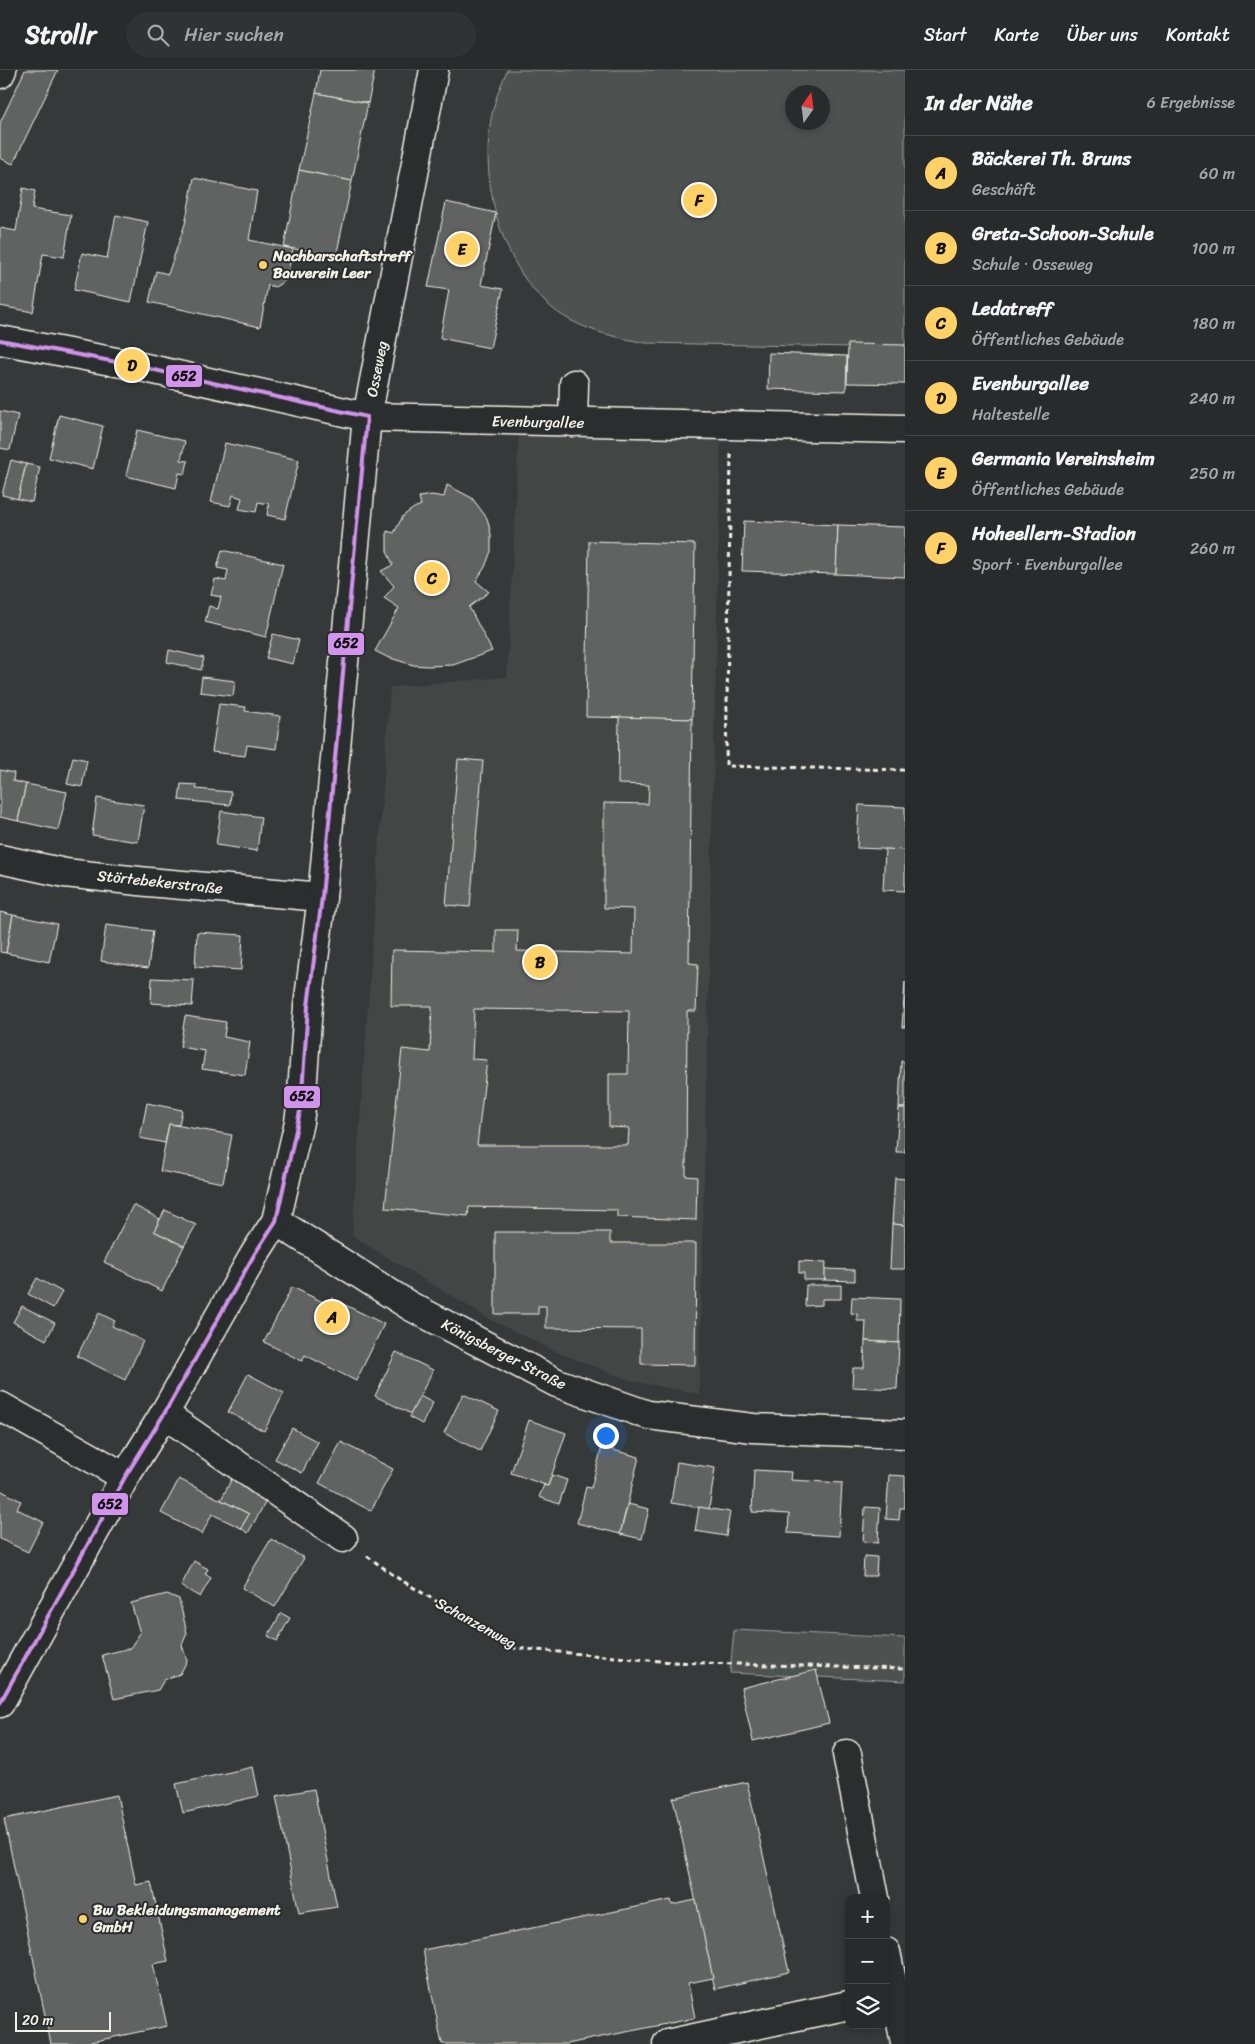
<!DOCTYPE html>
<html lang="de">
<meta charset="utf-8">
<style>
:root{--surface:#282b2b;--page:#303333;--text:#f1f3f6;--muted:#a5a7a9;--line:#444747;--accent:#ffd166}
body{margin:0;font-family:Sriracha,sans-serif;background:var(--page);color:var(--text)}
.controls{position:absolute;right:15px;bottom:15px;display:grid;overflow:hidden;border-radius:10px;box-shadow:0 2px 8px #0003}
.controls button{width:45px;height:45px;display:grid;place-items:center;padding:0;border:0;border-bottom:1px solid var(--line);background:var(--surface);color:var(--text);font:25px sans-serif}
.compass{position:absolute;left:785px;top:15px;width:45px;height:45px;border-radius:50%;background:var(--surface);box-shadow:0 2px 8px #0003;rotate:14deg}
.scale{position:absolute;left:15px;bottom:12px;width:96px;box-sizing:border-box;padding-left:5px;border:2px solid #f4f1e8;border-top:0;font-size:14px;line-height:18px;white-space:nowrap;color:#f4f1e8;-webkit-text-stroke:4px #2a2d2e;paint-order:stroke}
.you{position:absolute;left:605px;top:1365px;width:18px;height:18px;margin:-12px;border:4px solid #fff;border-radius:50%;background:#1a73e8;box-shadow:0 0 0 8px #1a73e833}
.badge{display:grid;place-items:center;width:32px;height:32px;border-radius:50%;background:var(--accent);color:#111;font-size:16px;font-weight:700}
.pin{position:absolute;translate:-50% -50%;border:2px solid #fff;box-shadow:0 1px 5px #0006}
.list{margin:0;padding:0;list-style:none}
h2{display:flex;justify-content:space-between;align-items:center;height:65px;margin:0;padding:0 20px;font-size:21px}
h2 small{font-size:16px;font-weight:400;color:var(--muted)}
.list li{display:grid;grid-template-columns:32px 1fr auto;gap:15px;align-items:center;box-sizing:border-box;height:75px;padding:0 20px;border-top:1px solid var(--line)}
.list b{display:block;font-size:19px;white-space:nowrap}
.list p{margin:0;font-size:16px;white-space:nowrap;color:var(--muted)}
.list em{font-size:16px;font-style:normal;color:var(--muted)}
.icon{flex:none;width:28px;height:28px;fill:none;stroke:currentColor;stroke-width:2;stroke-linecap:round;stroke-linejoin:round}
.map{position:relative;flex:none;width:905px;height:1974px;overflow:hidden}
header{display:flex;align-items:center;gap:30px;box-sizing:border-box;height:70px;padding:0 25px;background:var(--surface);border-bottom:1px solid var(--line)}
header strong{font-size:24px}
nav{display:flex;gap:28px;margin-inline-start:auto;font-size:18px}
.search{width:350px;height:45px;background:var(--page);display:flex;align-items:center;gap:12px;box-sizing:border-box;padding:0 18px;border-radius:28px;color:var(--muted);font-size:19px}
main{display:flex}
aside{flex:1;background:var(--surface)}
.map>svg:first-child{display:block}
</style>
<header>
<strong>Strollr</strong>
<div class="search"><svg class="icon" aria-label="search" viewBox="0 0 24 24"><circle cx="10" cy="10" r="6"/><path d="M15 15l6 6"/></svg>Hier suchen</div>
<nav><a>Start</a><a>Karte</a><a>Über uns</a><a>Kontakt</a></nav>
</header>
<main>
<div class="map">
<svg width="905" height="1974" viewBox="0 0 905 1974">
<rect width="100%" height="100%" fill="#363939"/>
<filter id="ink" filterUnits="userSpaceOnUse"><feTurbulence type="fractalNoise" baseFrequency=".02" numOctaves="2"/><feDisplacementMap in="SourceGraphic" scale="10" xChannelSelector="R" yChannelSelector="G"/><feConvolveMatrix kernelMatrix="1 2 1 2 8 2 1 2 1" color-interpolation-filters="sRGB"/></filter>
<g filter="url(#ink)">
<path fill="#434645" d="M519 362 721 367 699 1324 629 1310 559 1283 491 1250 352 1166 390 617 507 607Z"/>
<g fill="#4e514f" stroke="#a1a19c" fill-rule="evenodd">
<path d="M507 0H905V278L646 273C620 268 594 263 570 250 501 213 474 103 495 32 498 21 503 11 507 0ZM792 22H822V52H792Z"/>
<path d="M734 1560 905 1568V1611L730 1603Z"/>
</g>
<g fill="#616362" stroke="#f4f1e8" fill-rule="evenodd">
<path d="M25 0H58L13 94 0 88V53Z"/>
<path d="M320 0H375L368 33 316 23Z"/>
<path d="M316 23 368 33 352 111 299 100Z"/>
<path d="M299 100 352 111 336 187 284 177Z"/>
<path d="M194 108 257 121 249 170 293 179 286 210 275 217 268 215 260 257 149 232 156 201 168 204 185 154Z"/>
<path d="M23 118 35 121 32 139 71 145 64 187 43 184 33 242 0 236V158L16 161Z"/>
<path d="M446 132 496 143 481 215 503 219 490 278 440 268 449 220 428 217Z"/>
<path d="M116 145 148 152 131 232 74 220 82 183 107 188Z"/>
<path d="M848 274 905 275V314L847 313Z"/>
<path d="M769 283 847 286 846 321 768 319Z"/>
<path d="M0 341 18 345 10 380 0 378Z"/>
<path d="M59 345 103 356 93 399 49 388Z"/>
<path d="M137 360 185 371 181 390 188 391 185 404 179 403 176 418 126 406Z"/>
<path d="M225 373 299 390 285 449 267 445 269 434 258 432 256 442 239 439 242 428 233 425 230 436 211 432Z"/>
<path d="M11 390 26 394 18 429 2 425Z"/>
<path d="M26 394 40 397 32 432 18 429Z"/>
<path d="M447 415 472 428 487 448 491 464V481L485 497 476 511 489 522 469 537 492 581 453 595 428 596 413 595 387 587 375 581 399 538 384 528 394 516 381 501 393 495 387 481V461L394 463 403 446 414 438 421 435 419 427 432 425 444 427Z"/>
<path d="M744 451 838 455 836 504 742 501Z"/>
<path d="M838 455 905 457V507L836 504Z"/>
<path d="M589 471 695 474 692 649 586 647Z"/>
<path d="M222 480 283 494 266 567 205 552 209 536 218 539 221 527 211 525 215 509 226 511 228 500 217 498Z"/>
<path d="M273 564 299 570 293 594 266 588Z"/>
<path d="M169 580 204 588 201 600 167 592Z"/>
<path d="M202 607 235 611 233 626 200 622Z"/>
<path d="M219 634 246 637 245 641 280 646 276 679 247 675 245 686 212 682Z"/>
<path d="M619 647 692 649 689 893 698 894 696 941H687L686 1106 697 1107 696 1150 617 1147V1140L469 1137 468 1146 385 1138 402 979 430 982 432 936H391L392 880 496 882V860H518L517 881 633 884 634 839 604 838V733L648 734 649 715 618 714ZM474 939 629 941 628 1004H609V1057L629 1058 628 1075H477L487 990 472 989Z"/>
<path d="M73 687 87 690 82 717 67 714Z"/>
<path d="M458 689 483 691 470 837 446 835Z"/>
<path d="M0 700 14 703 13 711 26 714 18 751 0 747Z"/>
<path d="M26 714 67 722 58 760 18 751Z"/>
<path d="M181 714 197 715 196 719 231 722 230 735 179 730Z"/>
<path d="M97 728 144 735 138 772 92 765Z"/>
<path d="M859 735 905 737V780L857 778Z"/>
<path d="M221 741 261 747 257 781 216 775Z"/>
<path d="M885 779 905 780V821L883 820Z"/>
<path d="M0 842 13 845 6 883 0 882Z"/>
<path d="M13 845 57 854 49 892 6 883Z"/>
<path d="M106 855 153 861 148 898 101 891Z"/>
<path d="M197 862 243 865 241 900 195 897Z"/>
<path d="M152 908 194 910 192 936 151 933Z"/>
<path d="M905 912V957H902Z"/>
<path d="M185 946 226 952 224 967 250 972 245 1005 202 999 205 981 180 977Z"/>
<path d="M901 991 905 992V1038H899Z"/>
<path d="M147 1033 182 1040 179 1055 169 1054 165 1073 140 1068Z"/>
<path d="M899 1038H905V1082H896Z"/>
<path d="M169 1054 232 1065 223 1113 160 1101Z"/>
<path d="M895 1108 905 1109V1155L892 1154Z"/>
<path d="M133 1135 160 1149 154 1161 184 1176 162 1221 104 1192Z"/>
<path d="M165 1140 196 1155 184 1176 154 1161Z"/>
<path d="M892 1154 905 1155V1199H890Z"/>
<path d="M495 1162H610V1173H696L695 1295 641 1294V1259L546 1258V1236H538V1244H495Z"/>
<path d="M799 1191 826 1192 825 1210H804V1203H799Z"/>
<path d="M825 1199 855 1200V1211L825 1210Z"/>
<path d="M37 1208 62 1222 53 1238 28 1224Z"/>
<path d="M806 1215H841V1229H822V1235L805 1236Z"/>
<path d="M292 1217 327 1234 331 1228 384 1254 356 1311 305 1285 302 1291 264 1272Z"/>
<path d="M852 1227 900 1229 899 1273 865 1271 866 1251H857V1244L851 1243Z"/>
<path d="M22 1236 55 1253 46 1270 13 1252Z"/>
<path d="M99 1243 115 1251 112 1256 143 1271 125 1310 77 1286Z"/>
<path d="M865 1271 899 1273 897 1319 852 1317 853 1298H864Z"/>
<path d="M396 1282 433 1300 411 1344 375 1326Z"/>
<path d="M248 1304 284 1323 264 1361 228 1342Z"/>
<path d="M463 1324 499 1341 480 1381 444 1363Z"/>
<path d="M420 1326 433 1333 422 1354 409 1347Z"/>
<path d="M529 1350 566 1363 548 1416 511 1403Z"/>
<path d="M292 1358 318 1372 302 1403 275 1389Z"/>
<path d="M341 1372 393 1399 371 1441 319 1413Z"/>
<path d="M602 1377 639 1387 620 1464 577 1453 586 1417 591 1418Z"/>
<path d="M677 1392 715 1398 709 1439 671 1433Z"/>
<path d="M754 1400 792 1402 791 1410 842 1413 839 1466 788 1463 789 1444 752 1442Z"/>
<path d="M552 1405 567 1410 559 1434 539 1427 544 1415 548 1416Z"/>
<path d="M889 1405 905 1406V1438H900L899 1450 886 1449Z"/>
<path d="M232 1408 265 1433 248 1463 241 1458 249 1444 221 1430Z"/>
<path d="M179 1409 249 1444 241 1458 212 1444 202 1464 161 1443Z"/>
<path d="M0 1420 21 1431 17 1439 43 1452 28 1482 0 1469Z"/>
<path d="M628 1434 649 1439 642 1469 620 1464Z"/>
<path d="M699 1437 730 1442 726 1466 695 1461Z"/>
<path d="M865 1437 880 1438 878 1473 863 1472Z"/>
<path d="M271 1469 304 1488 275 1537 242 1518Z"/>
<path d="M864 1486 877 1487 876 1506H863Z"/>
<path d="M194 1491 208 1499 205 1504 211 1508 200 1527 181 1516Z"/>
<path d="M167 1524 179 1529 187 1563 182 1575 187 1591 180 1604 164 1610 158 1620 114 1629 102 1585 130 1578 140 1563 131 1533Z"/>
<path d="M281 1543 290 1548 277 1571 268 1566Z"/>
<path d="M816 1600 829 1653 753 1671 741 1618Z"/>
<path d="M253 1697 259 1726 183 1743 176 1714Z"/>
<path d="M747 1712 789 1902 715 1919 673 1728Z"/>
<path d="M314 1719 337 1837 299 1843 276 1726Z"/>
<path d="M117 1725 136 1815 151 1812 168 1891 153 1894 167 1956 81 1974H51L4 1749Z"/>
<path d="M671 1830 672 1835 696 1830 713 1908 688 1913 695 1948 567 1974H442L423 1880Z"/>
</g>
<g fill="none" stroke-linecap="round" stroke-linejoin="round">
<g stroke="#f4f1e8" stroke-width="31">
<g id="minor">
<path d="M0 4 2 0"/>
<path d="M0 270 132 295 367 347 905 359"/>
<path d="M573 352 574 314"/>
<path d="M0 789 65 803 148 812 322 827"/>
<path d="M276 1151 410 1236 557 1313 648 1345 753 1358 905 1364"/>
<path d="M0 1336 125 1407"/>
<path d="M164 1344 343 1468"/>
<path d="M0 1633 125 1407 164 1344 254 1185 276 1151 299 1052 301 1037 308 936 322 827 367 347 434 0"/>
<path d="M847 1684 875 1828"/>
<path d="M886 1882 895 1925 886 1927"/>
<path d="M905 1923 895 1925 905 1972"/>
<path d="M667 1974 849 1935"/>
</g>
</g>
<g stroke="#f4f1e8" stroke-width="3" stroke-dasharray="5 4" stroke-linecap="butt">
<path d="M731 384 726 696 905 700"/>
<path d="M367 1486 396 1507 514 1578 671 1592 905 1599"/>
</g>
<use href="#minor" stroke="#2a2d2e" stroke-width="28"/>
<g stroke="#2a2d2e" stroke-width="8">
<g id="bus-1">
<path d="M0 270 132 295 367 347"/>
<path d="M0 1633 125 1407 164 1344 254 1185 276 1151 301 1037 308 936 322 827 367 347"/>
</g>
</g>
<use href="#bus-1" stroke="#d193ec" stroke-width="4"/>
</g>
</g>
<g fill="#ffd166" stroke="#2a2d2e" stroke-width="2">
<circle cx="263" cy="195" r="5"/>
<circle cx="83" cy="1849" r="5"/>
</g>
<g text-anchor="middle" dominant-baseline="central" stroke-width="4" stroke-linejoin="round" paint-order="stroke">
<g font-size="15" font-weight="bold" fill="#f4f1e8" stroke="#2a2d2e" text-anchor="start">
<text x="273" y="186">Nachbarschaftstreff<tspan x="273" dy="17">Bauverein Leer</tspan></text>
<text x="93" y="1840">Bw Bekleidungsmanagement<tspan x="93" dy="17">GmbH</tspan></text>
</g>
<g font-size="15" fill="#f4f1e8" stroke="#2a2d2e">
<text transform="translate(377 299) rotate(-79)">Osseweg</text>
<text transform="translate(538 352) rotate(1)">Evenburgallee</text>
<text transform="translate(160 812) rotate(6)">Störtebekerstraße</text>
<text transform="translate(504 1284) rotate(27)">Königsberger Straße</text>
<text transform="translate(476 1553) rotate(29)">Schanzenweg</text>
</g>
</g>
<g stroke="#2a2d2e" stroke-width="2">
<rect x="165" y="294" width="38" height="24" rx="5" fill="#d193ec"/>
<rect x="327" y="562" width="38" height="24" rx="5" fill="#d193ec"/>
<rect x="283" y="1015" width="38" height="24" rx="5" fill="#d193ec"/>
<rect x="91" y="1422" width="38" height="24" rx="5" fill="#d193ec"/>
</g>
<g font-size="14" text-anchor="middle" font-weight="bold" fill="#111">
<text x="184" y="311">652</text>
<text x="346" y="578">652</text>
<text x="302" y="1031">652</text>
<text x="110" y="1439">652</text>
</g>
</svg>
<div class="controls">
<button>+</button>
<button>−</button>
<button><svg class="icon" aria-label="layers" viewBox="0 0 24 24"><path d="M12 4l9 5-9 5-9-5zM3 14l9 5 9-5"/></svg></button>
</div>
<svg class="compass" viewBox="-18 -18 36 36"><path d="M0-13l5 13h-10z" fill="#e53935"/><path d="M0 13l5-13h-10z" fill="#a5a7a9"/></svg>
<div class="scale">20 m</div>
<div class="you"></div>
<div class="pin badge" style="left:332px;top:1247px">A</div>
<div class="pin badge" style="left:540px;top:892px">B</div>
<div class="pin badge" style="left:432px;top:508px">C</div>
<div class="pin badge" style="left:132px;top:295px">D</div>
<div class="pin badge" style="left:462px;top:179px">E</div>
<div class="pin badge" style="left:699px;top:130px">F</div>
</div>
<aside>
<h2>In der Nähe<small>6 Ergebnisse</small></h2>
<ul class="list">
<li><span class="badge">A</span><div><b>Bäckerei Th. Bruns</b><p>Geschäft</p></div><em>60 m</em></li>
<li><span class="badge">B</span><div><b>Greta-Schoon-Schule</b><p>Schule · Osseweg</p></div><em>100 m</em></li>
<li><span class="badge">C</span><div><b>Ledatreff</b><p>Öffentliches Gebäude</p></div><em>180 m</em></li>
<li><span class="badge">D</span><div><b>Evenburgallee</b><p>Haltestelle</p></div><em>240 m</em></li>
<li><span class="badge">E</span><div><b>Germania Vereinsheim</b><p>Öffentliches Gebäude</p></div><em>250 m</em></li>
<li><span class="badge">F</span><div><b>Hoheellern-Stadion</b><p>Sport · Evenburgallee</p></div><em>260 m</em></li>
</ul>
</aside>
</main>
